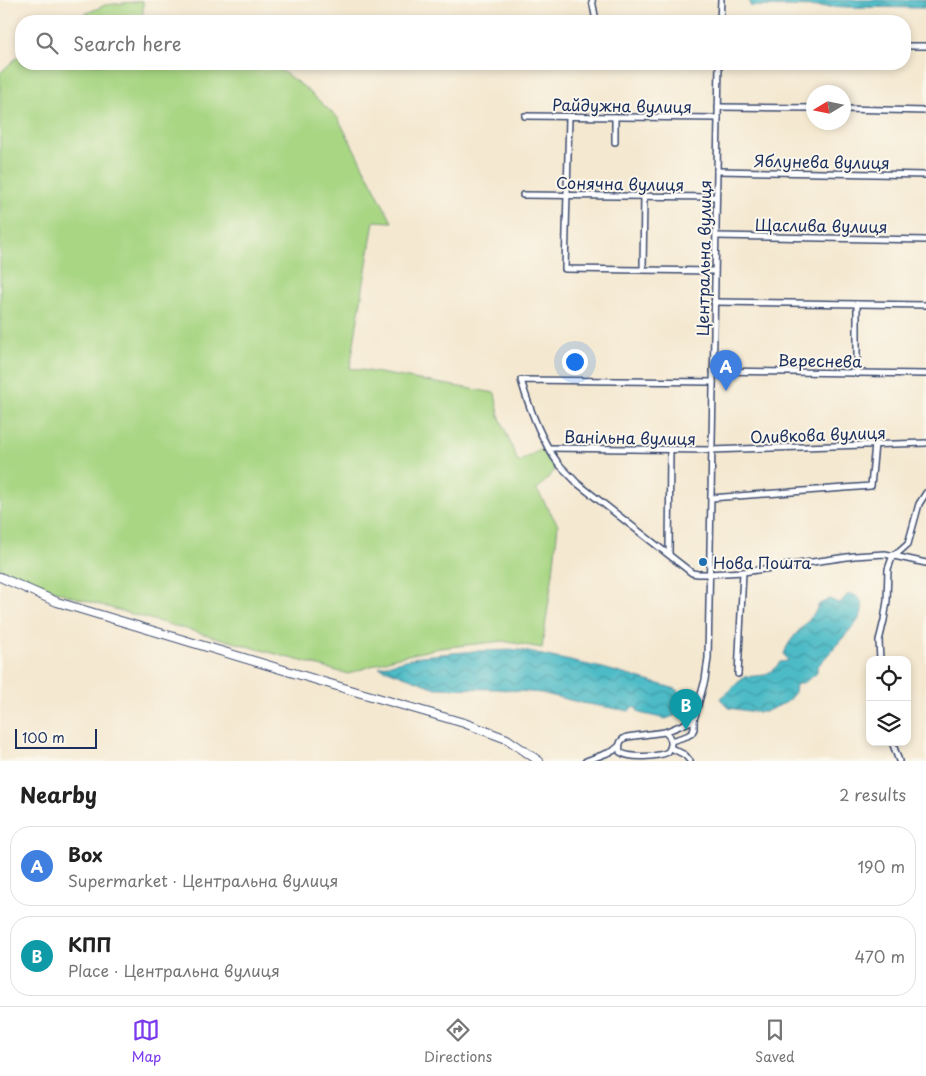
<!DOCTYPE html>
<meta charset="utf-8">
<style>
:root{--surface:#fff;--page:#f2f2f2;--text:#222;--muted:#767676;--line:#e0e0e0;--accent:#7c3aed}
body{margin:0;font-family:"Playpen Sans",sans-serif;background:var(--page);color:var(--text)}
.controls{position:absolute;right:15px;bottom:15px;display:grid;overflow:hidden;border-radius:10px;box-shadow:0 2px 8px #0003}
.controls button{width:45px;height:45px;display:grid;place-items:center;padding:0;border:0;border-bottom:1px solid var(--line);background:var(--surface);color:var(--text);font:25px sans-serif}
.compass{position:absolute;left:806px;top:85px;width:45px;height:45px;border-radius:50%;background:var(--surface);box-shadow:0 2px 8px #0003;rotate:260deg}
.scale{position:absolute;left:15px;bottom:12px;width:82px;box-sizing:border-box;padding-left:5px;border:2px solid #1b2f5e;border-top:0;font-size:14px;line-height:18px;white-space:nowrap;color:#1b2f5e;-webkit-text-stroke:4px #fbf7ec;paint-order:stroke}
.you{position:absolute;left:574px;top:361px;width:18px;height:18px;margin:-12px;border:4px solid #fff;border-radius:50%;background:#1a73e8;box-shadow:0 0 0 8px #1a73e833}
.badge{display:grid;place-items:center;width:32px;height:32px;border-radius:50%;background:var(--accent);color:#fff;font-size:16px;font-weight:700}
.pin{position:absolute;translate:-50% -41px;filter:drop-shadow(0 1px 2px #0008)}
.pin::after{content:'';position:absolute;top:26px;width:18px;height:15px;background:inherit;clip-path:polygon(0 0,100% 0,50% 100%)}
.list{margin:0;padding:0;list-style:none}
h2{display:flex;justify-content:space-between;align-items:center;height:65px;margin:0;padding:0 20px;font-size:21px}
h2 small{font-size:16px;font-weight:400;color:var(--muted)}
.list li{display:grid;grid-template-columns:32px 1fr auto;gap:15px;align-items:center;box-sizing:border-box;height:80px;margin:0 10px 10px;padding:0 10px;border:1px solid var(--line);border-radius:20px}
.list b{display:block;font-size:19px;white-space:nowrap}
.list p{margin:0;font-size:16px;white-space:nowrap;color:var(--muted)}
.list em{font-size:16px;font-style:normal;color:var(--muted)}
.icon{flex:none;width:28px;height:28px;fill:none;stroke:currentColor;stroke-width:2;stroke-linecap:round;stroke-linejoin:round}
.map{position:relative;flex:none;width:926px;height:761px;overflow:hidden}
.search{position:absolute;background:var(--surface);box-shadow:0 2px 8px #0003;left:15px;right:15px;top:15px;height:55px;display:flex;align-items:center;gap:12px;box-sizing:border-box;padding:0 18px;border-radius:20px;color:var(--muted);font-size:19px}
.sheet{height:245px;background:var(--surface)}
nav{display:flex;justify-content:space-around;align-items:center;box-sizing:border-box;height:70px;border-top:1px solid var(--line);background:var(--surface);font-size:14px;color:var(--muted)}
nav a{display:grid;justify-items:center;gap:2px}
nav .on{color:var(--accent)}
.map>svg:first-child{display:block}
</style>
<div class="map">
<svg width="926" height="761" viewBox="0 0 926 761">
<defs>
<pattern id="water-waves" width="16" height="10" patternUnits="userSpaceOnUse" patternTransform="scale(1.25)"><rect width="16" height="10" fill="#4dbbc6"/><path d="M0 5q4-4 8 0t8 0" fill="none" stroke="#3f98a4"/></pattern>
</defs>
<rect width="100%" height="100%" fill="#fbf7ec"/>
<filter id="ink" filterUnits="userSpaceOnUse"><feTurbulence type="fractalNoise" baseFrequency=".02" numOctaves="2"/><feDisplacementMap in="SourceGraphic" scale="10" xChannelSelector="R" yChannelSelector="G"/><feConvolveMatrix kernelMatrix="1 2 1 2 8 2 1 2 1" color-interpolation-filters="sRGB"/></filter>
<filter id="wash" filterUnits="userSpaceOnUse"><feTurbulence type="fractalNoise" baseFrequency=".0096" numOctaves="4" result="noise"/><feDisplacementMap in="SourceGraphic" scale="20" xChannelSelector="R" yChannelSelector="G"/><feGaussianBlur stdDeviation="1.12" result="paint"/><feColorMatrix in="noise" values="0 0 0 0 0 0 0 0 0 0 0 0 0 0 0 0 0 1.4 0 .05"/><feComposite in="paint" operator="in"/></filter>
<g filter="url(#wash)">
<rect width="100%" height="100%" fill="#f4e8d0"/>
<g fill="#a8d683" stroke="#628270">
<path d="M143 1V21H69L105 5Z"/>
<path d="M21 54V64H272L304 87 338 118 392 222 374 221 350 368 495 393 499 415 518 462 542 449 557 468 537 490 558 525 553 573 542 648 502 641 440 648 394 658 348 674 128 613 70 596 5 573 0 570V73Z"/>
</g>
<g fill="url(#water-waves)" stroke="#347592">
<path d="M750 0H926V8L750 6Z"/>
<path d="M852 594C866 599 864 612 857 622L817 667V673L805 682 796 685 795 692 787 702 765 712H755L729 708 720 699 744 677 765 675 775 668 780 662 788 661 784 654C789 635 813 621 819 604L830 599 838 603H840L847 595Z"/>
<path d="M519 650 603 668 676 689 682 698 679 714 666 719 639 713 636 708 632 707 629 711 582 703 541 693 497 689 436 688 379 667 421 656 475 651Z"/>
</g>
</g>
<g filter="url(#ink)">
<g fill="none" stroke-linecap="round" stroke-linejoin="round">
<g stroke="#3c4b6f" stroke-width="8">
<g id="street">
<path d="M592 0 596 21"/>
<path d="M720 21 721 0"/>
<path d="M905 46H926"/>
<path d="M718 107 814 108"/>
<path d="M844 109 926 111"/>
<path d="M525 116 718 118"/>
<path d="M569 117 565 269 715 271"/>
<path d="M615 142V117"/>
<path d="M717 171 926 175"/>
<path d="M523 195 716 197"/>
<path d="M716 236 926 240"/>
<path d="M643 270 644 196"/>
<path d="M714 302 926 305"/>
<path d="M713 371 926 374"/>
<path d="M857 374V304"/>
<path d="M713 382 521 380C529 407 541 440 558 463 564 470 571 476 577 483L692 573 698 574H709L743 572 854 556 885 554 926 563"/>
<path d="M548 448 711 450 926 443"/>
<path d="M711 498 871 486 875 444"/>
<path d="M669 554 670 450"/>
<path d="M893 555 899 552 908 544 919 504 926 493"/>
<path d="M880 660 879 641 884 620 887 601 888 569 893 555"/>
<path d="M738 674 743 572"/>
<path d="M665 732C672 738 673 744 668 752 658 757 630 759 620 752 619 745 619 740 627 737Z"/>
<path d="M665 732 694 720"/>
<path d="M671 741 687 736 692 733 694 729V720L705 680 708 658 719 64"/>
<path d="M892 742 899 761"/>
<path d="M671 748 685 755 690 761"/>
<path d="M586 761 613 751 619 746"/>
</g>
</g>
<g stroke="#3c4b6f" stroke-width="10">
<path id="primary" d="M0 577 57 602 347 689 464 723 507 739 539 761"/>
</g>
<use href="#street" stroke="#fff" stroke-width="5"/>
<use href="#primary" stroke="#fff" stroke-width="8"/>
</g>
</g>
<circle fill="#1f6fb2" stroke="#fbf7ec" stroke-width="2" cx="703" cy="562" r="5"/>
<g text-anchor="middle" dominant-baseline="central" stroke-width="4" stroke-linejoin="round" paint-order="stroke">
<g font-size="16" fill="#1b2f5e" stroke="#fbf7ec">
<text transform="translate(622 105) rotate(1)">Райдужна вулиця</text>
<text transform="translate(822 161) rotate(1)">Яблунева вулиця</text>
<text transform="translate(620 183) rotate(1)">Сонячна вулиця</text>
<text transform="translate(821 225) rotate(1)">Щаслива вулиця</text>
<text transform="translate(703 258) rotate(-89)">Центральна вулиця</text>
<text transform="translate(820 360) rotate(1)">Вереснева</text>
<text transform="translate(818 434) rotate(-2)">Оливкова вулиця</text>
<text transform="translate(630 437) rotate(1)">Ванільна вулиця</text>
</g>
<g font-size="16" fill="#1b2f5e" stroke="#fbf7ec" text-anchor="start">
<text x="713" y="562">Нова Пошта</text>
</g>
</g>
</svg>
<div class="controls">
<button><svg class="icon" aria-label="locate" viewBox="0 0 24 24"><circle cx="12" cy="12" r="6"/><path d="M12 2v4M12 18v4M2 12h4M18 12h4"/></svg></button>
<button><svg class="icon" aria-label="layers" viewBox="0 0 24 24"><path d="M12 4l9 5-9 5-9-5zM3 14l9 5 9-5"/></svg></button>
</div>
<svg class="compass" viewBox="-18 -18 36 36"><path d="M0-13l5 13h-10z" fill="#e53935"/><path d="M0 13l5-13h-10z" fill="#767676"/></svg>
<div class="scale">100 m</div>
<div class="you"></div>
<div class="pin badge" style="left:726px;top:391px;background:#3f7fe0">A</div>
<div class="pin badge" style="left:686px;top:730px;background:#0f9aa8">B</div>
<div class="search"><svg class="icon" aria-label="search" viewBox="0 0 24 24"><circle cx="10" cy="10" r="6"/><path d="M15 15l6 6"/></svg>Search here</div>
</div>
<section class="sheet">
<h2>Nearby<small>2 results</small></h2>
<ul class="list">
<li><span class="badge" style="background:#3f7fe0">A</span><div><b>Box</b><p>Supermarket · Центральна вулиця</p></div><em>190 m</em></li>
<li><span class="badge" style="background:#0f9aa8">B</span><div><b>КПП</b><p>Place · Центральна вулиця</p></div><em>470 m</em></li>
</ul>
</section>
<nav>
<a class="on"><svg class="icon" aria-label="map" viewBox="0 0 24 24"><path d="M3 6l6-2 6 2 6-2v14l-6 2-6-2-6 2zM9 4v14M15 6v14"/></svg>Map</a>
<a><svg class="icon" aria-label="directions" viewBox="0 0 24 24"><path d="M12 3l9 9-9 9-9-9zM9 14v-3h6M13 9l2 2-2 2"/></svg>Directions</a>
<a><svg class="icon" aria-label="saved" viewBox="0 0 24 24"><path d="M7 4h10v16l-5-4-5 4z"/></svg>Saved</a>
</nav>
